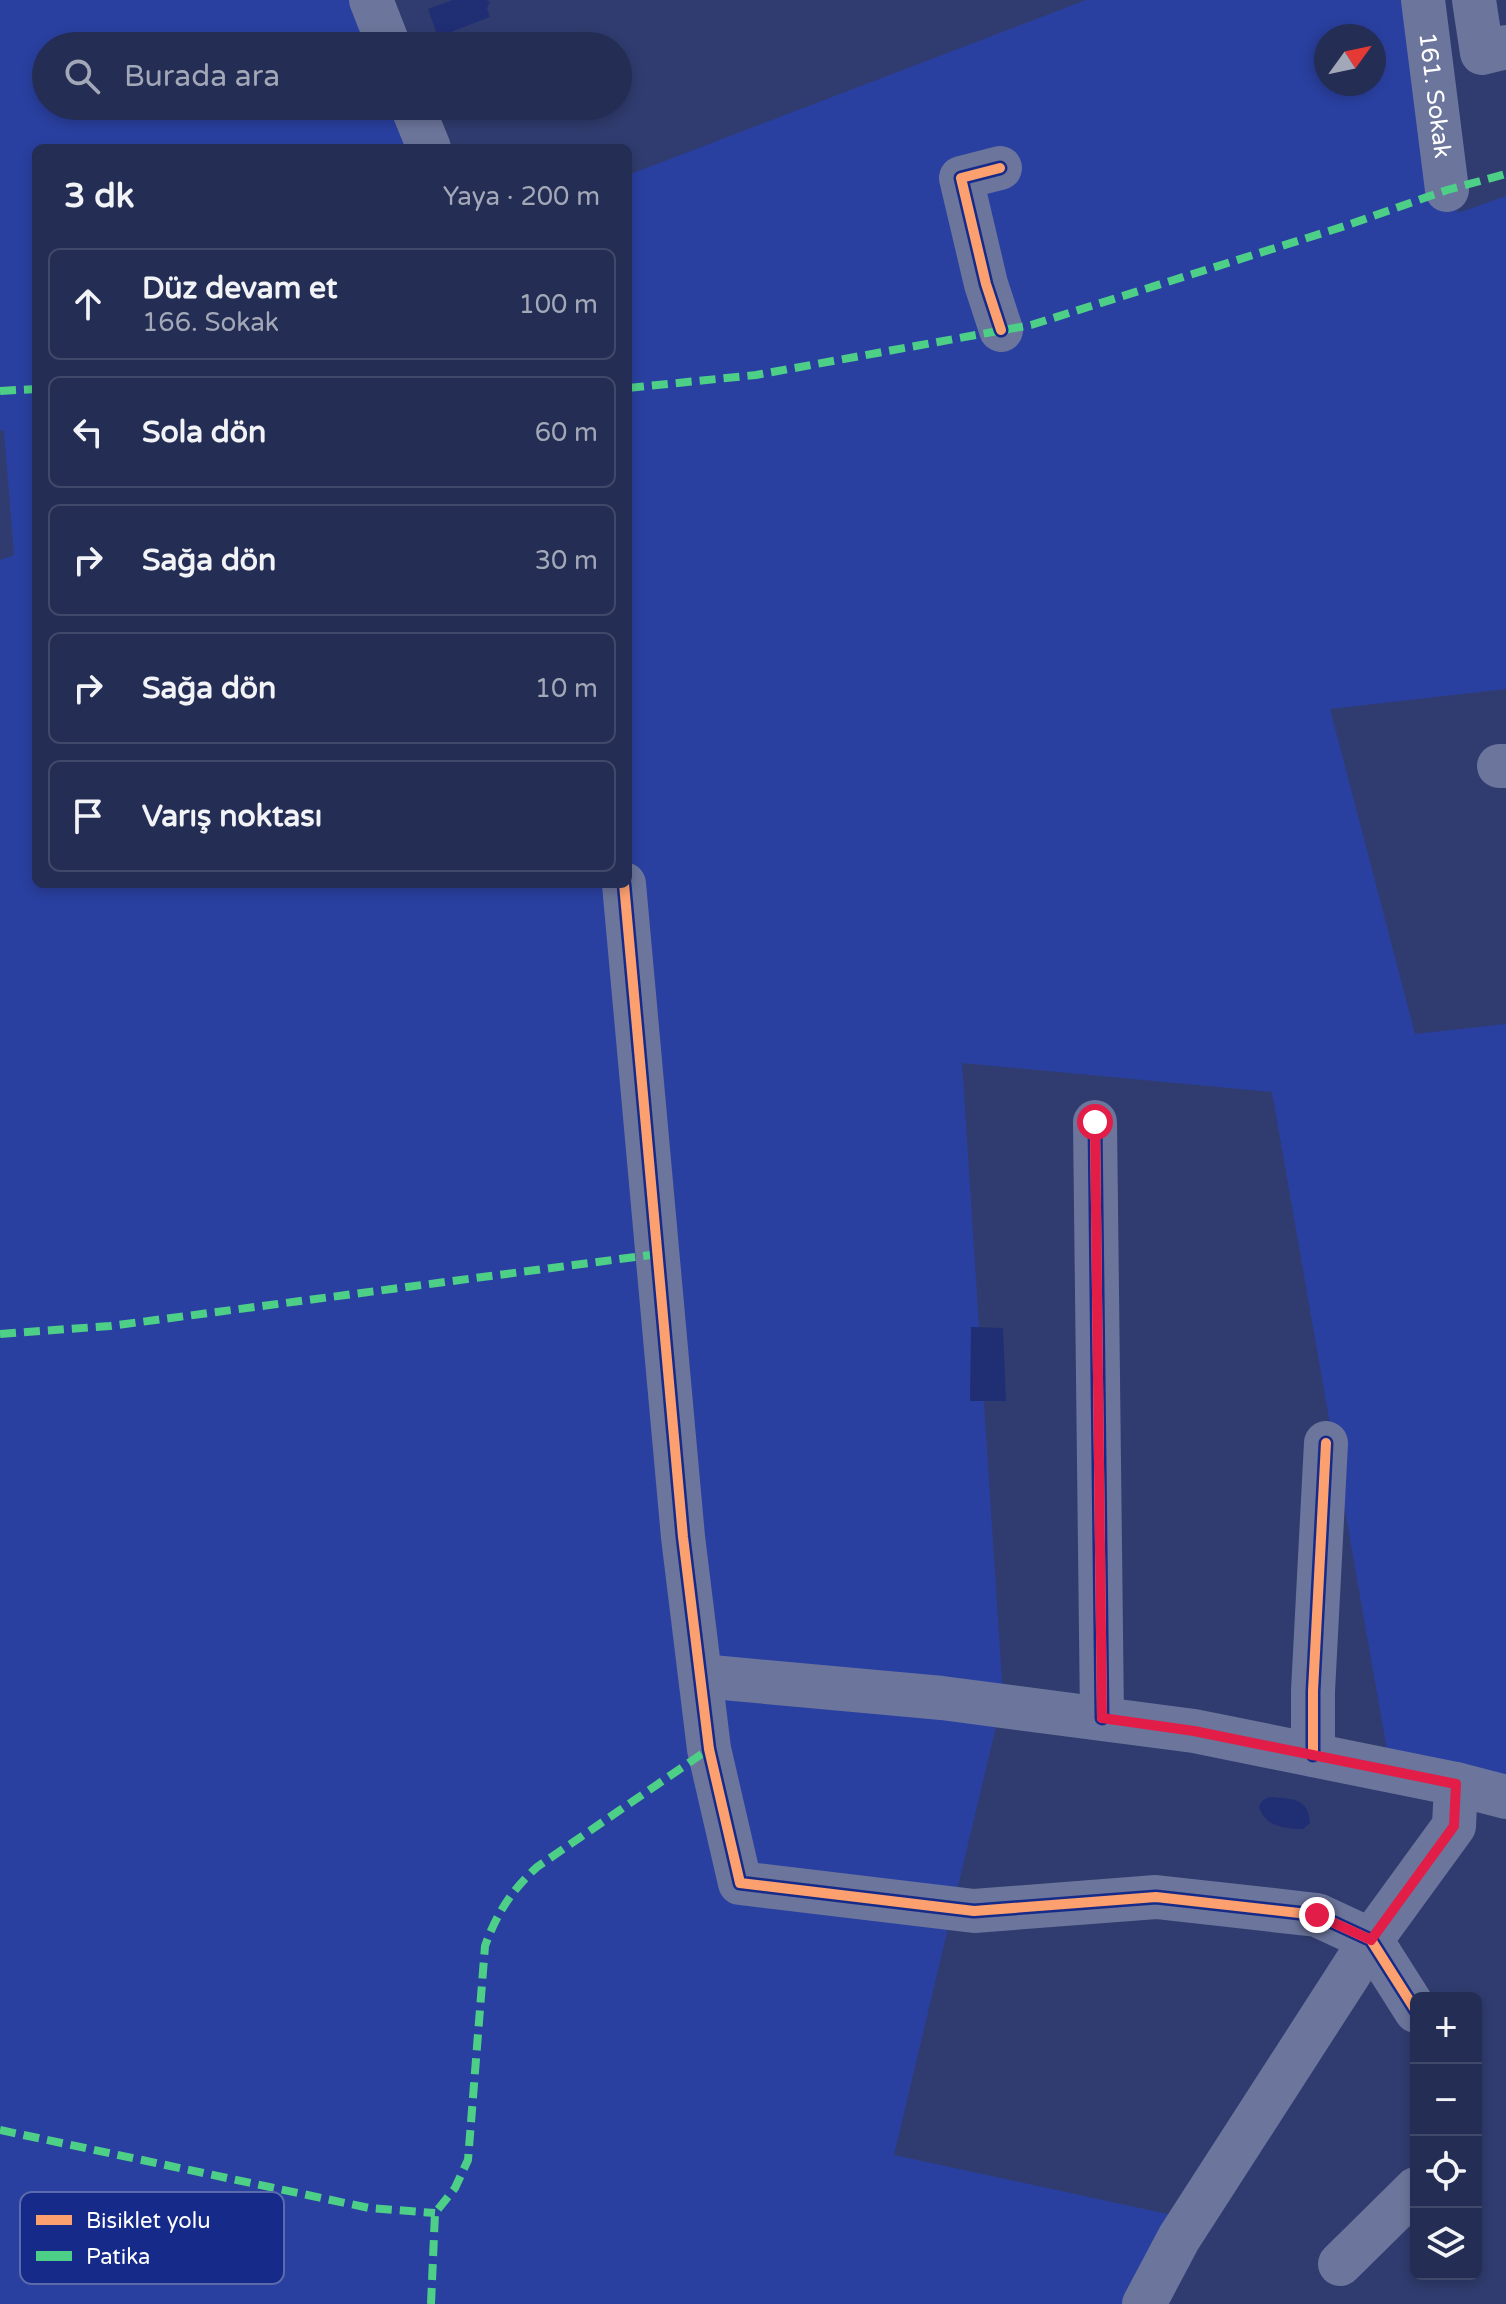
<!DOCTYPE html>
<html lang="tr">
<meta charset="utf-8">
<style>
:root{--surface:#242d53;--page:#2c355a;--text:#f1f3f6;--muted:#a3a8b8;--line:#41496a}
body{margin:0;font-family:"Varela Round",sans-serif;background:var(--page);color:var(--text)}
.controls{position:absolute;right:24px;bottom:24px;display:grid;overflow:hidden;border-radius:12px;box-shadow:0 4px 12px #0003}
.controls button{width:72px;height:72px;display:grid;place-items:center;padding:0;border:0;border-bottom:2px solid var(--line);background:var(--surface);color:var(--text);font:40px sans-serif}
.compass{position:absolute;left:1314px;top:24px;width:72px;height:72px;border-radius:50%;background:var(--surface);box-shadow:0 4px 12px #0003;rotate:57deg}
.stop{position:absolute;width:24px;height:24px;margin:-18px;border:6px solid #e11d48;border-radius:50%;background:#fff}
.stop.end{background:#e11d48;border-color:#fff;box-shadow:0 2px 8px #0008}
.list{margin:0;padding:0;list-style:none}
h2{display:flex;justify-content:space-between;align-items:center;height:104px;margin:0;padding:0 32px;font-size:34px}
h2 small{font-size:26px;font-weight:400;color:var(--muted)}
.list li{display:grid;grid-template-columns:52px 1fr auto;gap:24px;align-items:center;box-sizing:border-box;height:112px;margin:0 16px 16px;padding:0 16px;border:2px solid var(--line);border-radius:12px}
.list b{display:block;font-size:30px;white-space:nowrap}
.list p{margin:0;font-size:26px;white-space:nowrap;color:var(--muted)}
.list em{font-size:26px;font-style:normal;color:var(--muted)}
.icon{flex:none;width:44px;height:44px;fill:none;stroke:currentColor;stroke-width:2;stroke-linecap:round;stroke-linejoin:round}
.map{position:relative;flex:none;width:1506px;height:2304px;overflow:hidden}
.search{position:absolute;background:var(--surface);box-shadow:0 4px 12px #0003;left:32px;top:32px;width:600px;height:88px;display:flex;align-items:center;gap:20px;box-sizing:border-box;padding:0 28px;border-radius:44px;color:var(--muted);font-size:30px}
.panel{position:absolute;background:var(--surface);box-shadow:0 4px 12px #0003;left:32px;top:144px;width:600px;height:744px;border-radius:12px}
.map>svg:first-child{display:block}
</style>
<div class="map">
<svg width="1506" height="2304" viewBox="0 0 1506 2304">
<rect width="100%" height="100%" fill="#303c6f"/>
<path fill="#2a40a0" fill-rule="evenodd" d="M0 0H388L404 46H46V106H425L440 148H36V884H628V175L1086 0H1415L1458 213 1506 196V689L1330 709 1415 1034 1506 1024V1784L1388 1756 1272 1092 962 1063 1003 1697 894 2155 1209 2223 1161 2304H0V560L14 555 4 431 0 430ZM1326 36H1374V84H1326Z"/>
<g fill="#202e74">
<path d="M453 0H487L490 2 487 8 490 17 438 37 428 9Z"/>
<path d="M971 1327 1003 1328 1006 1401H970Z"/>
<path d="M1269 1797C1290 1799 1309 1797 1310 1823L1303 1829C1284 1829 1264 1826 1259 1806L1263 1800Z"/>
</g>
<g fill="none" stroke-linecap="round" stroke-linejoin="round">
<g stroke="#6c769c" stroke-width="44">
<path d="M371 0 389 46"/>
<path id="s1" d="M1423 0 1447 190"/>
<path d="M1474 0 1482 53 1506 47"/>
<path d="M412 106 429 148"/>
<path d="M1000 168 961 178 986 284 1001 330"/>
<path d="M1499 766H1506"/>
<path d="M624 884 683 1537 709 1749 740 1883 974 1911 1156 1897 1317 1915 1371 1940 1416 2011"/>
<path d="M1095 1122 1102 1718"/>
<path d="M701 1676 942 1698 1194 1731 1456 1784 1454 1826 1371 1940 1179 2238 1144 2304"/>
<path d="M1313 1755V1691L1326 1443"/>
<path d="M1456 1784 1506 1797"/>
<path d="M1340 2264 1416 2189"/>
</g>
<g stroke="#4dcf88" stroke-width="8" stroke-dasharray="16 8" stroke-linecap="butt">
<path d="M628 388 756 375 1031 325 1345 226 1447 190 1506 174"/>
<path d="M0 391 36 389"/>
<path d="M0 1334 110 1326 658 1254"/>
<path d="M0 2130 369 2208 435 2213"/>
<path d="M431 2304 435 2213 455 2188 468 2160 485 1946C497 1913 511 1891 537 1867L709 1749"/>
</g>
<g stroke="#162b89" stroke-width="15">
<g id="cycleway">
<path d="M1000 168 961 178 986 284 1001 330"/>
<path d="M624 884 683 1537 709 1749 740 1883 974 1911 1156 1897 1317 1915 1371 1940 1416 2011"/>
<path d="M1095 1122 1102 1718"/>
<path d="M1313 1755V1691L1326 1443"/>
</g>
</g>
<use href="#cycleway" stroke="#fca06f" stroke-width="10"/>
</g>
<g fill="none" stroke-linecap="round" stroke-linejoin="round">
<path stroke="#e11d48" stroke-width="10" d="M1095 1122 1102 1718 1194 1731 1456 1784 1454 1826 1371 1940 1317 1915"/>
</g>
<g text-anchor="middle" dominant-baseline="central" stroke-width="6" stroke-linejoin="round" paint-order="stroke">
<g font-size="24" fill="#fff" stroke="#162b89">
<text stroke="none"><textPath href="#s1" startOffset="96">161. Sokak</textPath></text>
</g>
</g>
<rect x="20" y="2192" width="264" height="92" rx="12" fill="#162b89" stroke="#5c6bac" stroke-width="2"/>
<rect x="36" y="2215" width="36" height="10" fill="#fca06f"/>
<rect x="36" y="2251" width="36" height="10" fill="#4dcf88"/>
<g font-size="22" fill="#fff">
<text x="86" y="2228">Bisiklet yolu</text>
<text x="86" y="2264">Patika</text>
</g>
</svg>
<div class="controls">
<button>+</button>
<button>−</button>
<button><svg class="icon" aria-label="locate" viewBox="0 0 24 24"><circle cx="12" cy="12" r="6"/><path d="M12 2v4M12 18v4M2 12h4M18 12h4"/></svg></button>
<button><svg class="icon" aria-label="layers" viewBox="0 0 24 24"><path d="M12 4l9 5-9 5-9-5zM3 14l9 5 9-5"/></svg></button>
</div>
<svg class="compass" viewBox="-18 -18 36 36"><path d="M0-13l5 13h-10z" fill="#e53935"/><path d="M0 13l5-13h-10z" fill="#a3a8b8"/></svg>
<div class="stop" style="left:1095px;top:1122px"></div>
<div class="stop end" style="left:1317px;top:1915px"></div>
<div class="search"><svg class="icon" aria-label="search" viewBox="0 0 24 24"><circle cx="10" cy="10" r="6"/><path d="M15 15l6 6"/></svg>Burada ara</div>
<section class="panel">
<h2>3 dk<small>Yaya · 200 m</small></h2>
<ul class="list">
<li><svg class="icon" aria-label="ahead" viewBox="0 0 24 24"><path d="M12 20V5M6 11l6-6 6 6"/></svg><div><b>Düz devam et</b><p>166. Sokak</p></div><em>100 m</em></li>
<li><svg class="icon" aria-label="left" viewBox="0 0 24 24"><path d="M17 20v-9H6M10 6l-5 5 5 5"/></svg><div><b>Sola dön</b></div><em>60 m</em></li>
<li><svg class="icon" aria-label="right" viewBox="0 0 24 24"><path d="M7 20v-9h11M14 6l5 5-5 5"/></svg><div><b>Sağa dön</b></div><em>30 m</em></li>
<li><svg class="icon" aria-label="right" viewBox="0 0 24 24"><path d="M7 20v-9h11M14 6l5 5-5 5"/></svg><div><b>Sağa dön</b></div><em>10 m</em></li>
<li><svg class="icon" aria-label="arrive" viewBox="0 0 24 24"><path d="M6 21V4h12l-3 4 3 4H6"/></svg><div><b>Varış noktası</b></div></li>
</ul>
</section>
</div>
